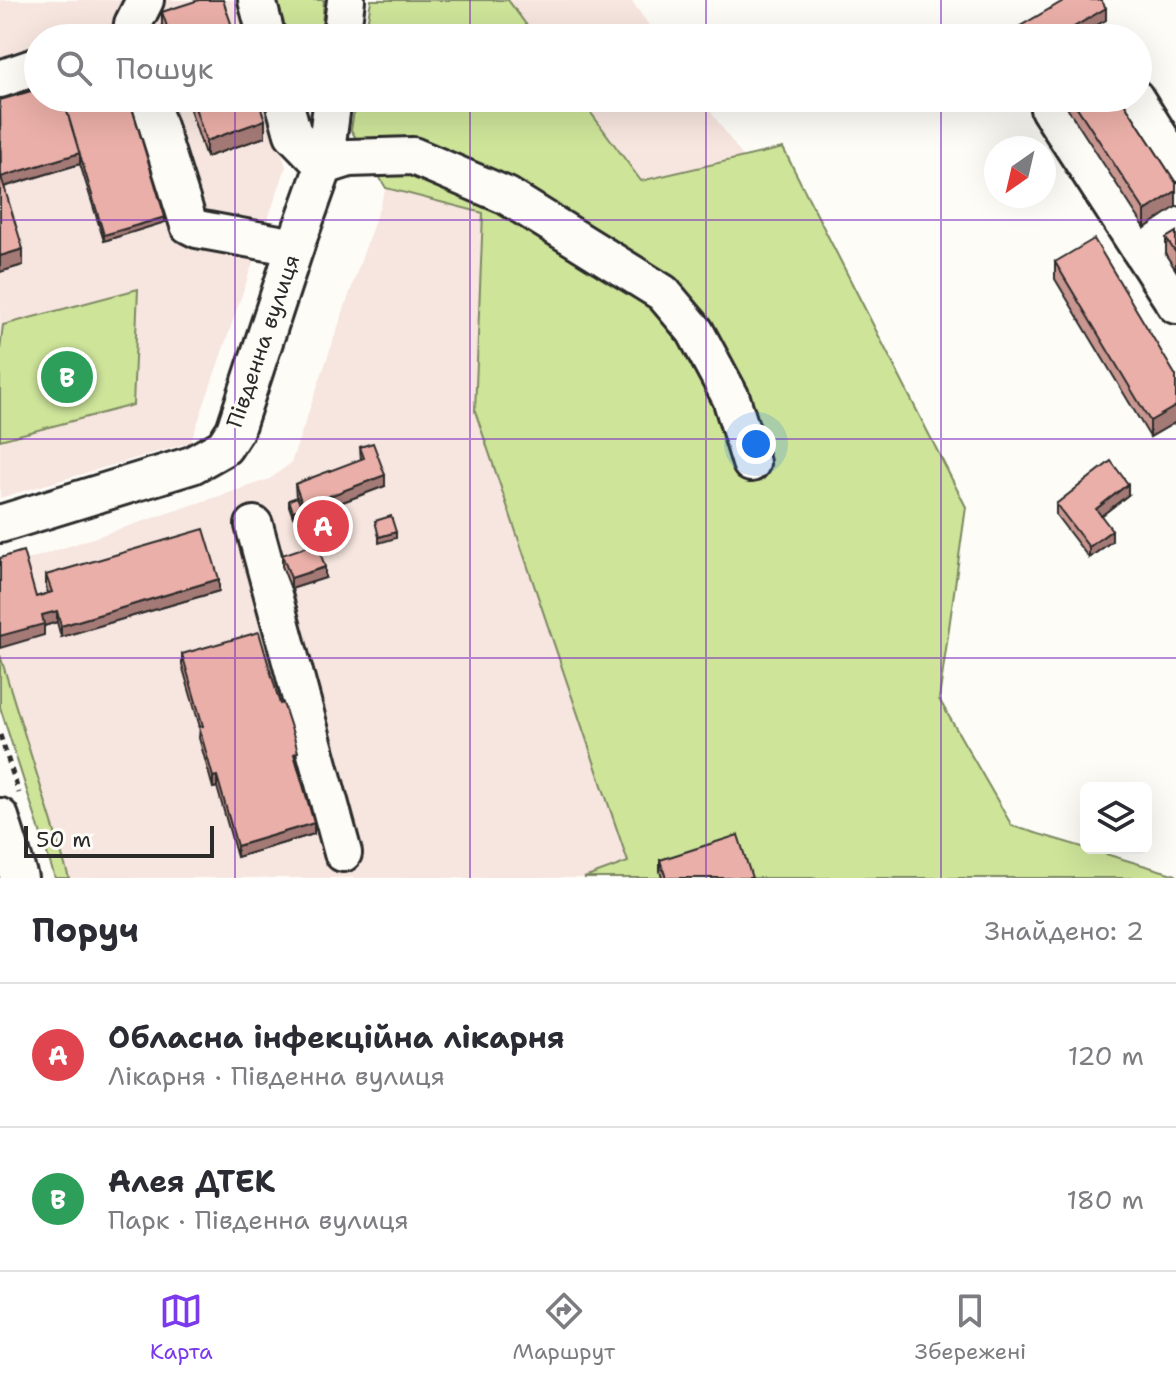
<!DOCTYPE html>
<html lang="uk">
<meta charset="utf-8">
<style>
:root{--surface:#fff;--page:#f2f2f3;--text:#2b2b33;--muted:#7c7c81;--line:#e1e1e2;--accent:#7c3aed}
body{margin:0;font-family:"Shantell Sans",sans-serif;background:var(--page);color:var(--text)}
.controls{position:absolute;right:24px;bottom:24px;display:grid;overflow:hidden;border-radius:12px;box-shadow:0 8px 32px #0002}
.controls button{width:72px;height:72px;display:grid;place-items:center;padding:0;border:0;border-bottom:2px solid var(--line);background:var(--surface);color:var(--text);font:40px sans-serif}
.compass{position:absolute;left:984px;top:136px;width:72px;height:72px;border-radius:50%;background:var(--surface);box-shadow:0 8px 32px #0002;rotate:214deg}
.scale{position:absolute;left:24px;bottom:20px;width:190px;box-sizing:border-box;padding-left:8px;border:4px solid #2b2b2b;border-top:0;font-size:22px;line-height:28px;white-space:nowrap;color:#2b2b2b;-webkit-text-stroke:6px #fdfcf7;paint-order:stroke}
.you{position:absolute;left:756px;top:444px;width:28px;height:28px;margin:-20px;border:6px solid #fff;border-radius:50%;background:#1a73e8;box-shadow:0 0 0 12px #1a73e833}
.badge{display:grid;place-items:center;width:52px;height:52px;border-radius:50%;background:var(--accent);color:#fff;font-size:26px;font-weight:700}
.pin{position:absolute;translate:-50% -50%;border:4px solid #fff;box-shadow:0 2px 8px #0006}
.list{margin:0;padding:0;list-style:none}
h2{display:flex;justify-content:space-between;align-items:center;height:104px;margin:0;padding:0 32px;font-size:34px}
h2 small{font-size:26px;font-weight:400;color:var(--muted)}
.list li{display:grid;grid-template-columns:52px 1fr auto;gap:24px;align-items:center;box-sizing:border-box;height:144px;padding:0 32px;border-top:2px solid var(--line)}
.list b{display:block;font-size:30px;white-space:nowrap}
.list p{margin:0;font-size:26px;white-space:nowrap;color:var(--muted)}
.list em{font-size:26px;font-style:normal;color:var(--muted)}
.icon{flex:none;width:44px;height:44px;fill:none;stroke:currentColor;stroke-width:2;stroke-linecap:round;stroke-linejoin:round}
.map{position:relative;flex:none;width:1176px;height:878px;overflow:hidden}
.search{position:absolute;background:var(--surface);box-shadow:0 8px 32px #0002;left:24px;right:24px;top:24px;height:88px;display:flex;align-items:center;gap:20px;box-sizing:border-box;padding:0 28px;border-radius:44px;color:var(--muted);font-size:30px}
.sheet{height:392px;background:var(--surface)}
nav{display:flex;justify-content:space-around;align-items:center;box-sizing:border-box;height:112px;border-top:2px solid var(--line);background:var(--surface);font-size:22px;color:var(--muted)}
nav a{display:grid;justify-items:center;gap:4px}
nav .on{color:var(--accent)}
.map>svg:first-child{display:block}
</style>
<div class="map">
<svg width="1176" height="878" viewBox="0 0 1176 878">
<rect width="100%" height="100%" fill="#fdfcf7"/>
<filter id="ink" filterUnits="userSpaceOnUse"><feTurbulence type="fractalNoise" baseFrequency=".0125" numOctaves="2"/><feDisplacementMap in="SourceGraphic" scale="16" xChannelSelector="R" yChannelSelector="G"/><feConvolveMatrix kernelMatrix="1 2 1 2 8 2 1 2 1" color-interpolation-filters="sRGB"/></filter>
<g filter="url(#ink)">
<g fill="#f7e5df">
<path d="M0 0H237L248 38H38V98H266L286 167 191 442 0 498Z"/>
<path d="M508 0H631L658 38H536Z"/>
<path d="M580 98H701L743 157 641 181Z"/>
<path d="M386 188 483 213 475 411 628 862 584 878H69L0 655V569L270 479 291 463Z"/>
</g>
<g fill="#cde499" stroke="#7c8862" stroke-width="2">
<path d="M267 0H324L321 38H277Z"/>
<path d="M371 0H508L536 38H365Z"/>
<path d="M356 98H580L641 181 783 148 966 507 939 699 1012 826 1176 875V878H584L628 862 475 411 483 213 386 188 351 130Z"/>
<path d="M138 289 133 405 0 440V350L3 325Z"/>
<path d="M0 655 69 878H55L0 707Z"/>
</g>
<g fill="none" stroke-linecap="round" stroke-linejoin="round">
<g stroke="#2b2b2b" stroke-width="42">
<g id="minor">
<path d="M257 0 267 38"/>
<path d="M131 38 133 24 145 0"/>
<path d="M341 38 346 0"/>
<path d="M0 79 38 66"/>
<path d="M149 98 189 225 197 229 295 247"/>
<path d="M283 98 293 134 324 166"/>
<path d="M1048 98 1049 109 1176 305"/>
<path d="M1135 98 1176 163"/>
<path d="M324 166 349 158 413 156 507 196 663 293 695 331 731 398 751 463"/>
<path d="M1139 248 1176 226"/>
<path d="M0 524 192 465 224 447 235 430 295 247 324 166 333 98"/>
<path d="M254 525 343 853"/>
<path d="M0 817 19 878"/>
</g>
</g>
<path stroke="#2b2b2b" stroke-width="5" stroke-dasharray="6 6" stroke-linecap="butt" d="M0 735 19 793"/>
<use href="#minor" stroke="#fdfcf7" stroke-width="36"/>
</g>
<g fill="#c99690" stroke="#2b2b2b" stroke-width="2">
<path d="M162 12 236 38H165L162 29Z"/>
<path d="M1106 20 1074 38H1017V28Z"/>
<path d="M186 98H257L265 137 206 157Z"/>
<path d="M1066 98H1121L1176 183 1145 228 1066 106Z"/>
<path d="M0 100 165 222 104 241 80 164 4 187 23 265 0 272Z"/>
<path d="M1176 232V270L1166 255V238Z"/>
<path d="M1055 262 1176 376V422L1150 437 1055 279Z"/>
<path d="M360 447 385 486 303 517 302 513 293 517 289 506V500L296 498 295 484 361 460Z"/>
<path d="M1128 495 1101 516 1112 541 1089 558 1056 515V504Z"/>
<path d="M282 555 325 578 291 589 282 566Z"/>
<path d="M46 575 219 591 61 637 57 622 44 626V635L36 597 48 593 46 586Z"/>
<path d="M182 654 298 764 314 834 237 857 217 787 213 788 199 738 200 727 182 665Z"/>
<path d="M660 860 752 878H662L660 871Z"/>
</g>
<g fill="#a47a76" stroke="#2b2b2b" stroke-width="2">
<path d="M1106 8V20L1074 38H1055Z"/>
<path d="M265 120V137L206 157V141Z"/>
<path d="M80 153V164L0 188V177Z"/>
<path d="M1176 191V207L1145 228V211Z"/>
<path d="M165 217V222L104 241V235Z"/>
<path d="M23 249V265L0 272V256Z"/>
<path d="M1176 406V422L1150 437V421Z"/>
<path d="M385 475V486L303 517V506Z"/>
<path d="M1128 484V495L1096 520V509Z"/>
<path d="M302 508V513L293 517V511Z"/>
<path d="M1112 530V541L1089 558V547Z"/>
<path d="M396 532V538L379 543V537Z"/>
<path d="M325 567V578L291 589V578Z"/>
<path d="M219 579V591L61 637V626Z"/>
<path d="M57 611V622L44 626V635L0 648V636L42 615Z"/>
<path d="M217 776V787L213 788V777Z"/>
<path d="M314 823V834L237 857V846Z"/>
</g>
<g fill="#eaafa8" stroke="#2b2b2b" stroke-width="2">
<path d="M199 0H223L236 38H171L162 12Z"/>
<path d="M1065 0H1101L1106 8 1055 38H1022L1017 28Z"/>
<path d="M38 89V98H63L80 153 1 177 0 100Z"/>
<path d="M63 98H129L165 217 104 235Z"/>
<path d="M192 98H257L265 120 206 141Z"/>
<path d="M1071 98H1121L1176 183V191L1145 211Z"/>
<path d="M0 173 23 249 0 256Z"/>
<path d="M1176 232V253L1166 238Z"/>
<path d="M1094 239 1176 376V406L1150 421 1055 262Z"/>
<path d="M373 443 385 475 303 506 295 484 364 458 360 447Z"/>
<path d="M1111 461 1128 484 1096 509 1112 530 1089 547 1056 504Z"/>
<path d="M297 497 302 508 293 511 289 500Z"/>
<path d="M391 516 396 532 379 537 375 521Z"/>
<path d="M204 529 219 579 61 626 57 611 42 615 44 624 0 636V558L23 551 36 597 52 592 46 575Z"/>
<path d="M317 543 325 567 291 578 282 555Z"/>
<path d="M259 632 280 704 283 703 294 737 298 752 294 754 314 823 237 846 217 776 213 777 199 727 203 726 182 654Z"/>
<path d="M738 835 752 878H666L660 860Z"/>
</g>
</g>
<path fill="none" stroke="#7b2cbf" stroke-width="2" stroke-opacity="0.55" d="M235 0V38M470 0V38M706 0V38M941 0V38M235 98V878M470 98V878M706 98V878M941 98V878M0 220H1176M0 439H1176M0 658H1176"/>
<g text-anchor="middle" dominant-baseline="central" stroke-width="6" stroke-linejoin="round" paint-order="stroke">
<g font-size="22" fill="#2b2b2b" stroke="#fdfcf7">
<text transform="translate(263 341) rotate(-71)">Південна вулиця</text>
</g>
</g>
</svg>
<div class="controls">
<button><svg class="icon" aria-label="layers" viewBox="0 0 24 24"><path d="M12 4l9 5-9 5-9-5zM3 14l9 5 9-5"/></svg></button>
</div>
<svg class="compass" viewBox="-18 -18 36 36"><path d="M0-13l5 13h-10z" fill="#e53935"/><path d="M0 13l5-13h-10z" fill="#7c7c81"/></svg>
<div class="scale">50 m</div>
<div class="you"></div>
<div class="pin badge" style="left:323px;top:526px;background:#e0444e">A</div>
<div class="pin badge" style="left:67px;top:377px;background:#2e9e5b">B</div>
<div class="search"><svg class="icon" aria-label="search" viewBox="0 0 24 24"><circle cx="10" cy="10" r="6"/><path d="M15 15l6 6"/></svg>Пошук</div>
</div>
<section class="sheet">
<h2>Поруч<small>Знайдено: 2</small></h2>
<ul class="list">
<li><span class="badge" style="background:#e0444e">A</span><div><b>Обласна інфекційна лікарня</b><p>Лікарня · Південна вулиця</p></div><em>120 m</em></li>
<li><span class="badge" style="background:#2e9e5b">B</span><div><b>Алея ДТЕК</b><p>Парк · Південна вулиця</p></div><em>180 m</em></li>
</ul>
</section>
<nav>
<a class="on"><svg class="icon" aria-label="map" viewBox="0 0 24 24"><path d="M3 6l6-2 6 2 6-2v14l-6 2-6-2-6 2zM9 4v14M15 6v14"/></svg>Карта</a>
<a><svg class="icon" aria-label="directions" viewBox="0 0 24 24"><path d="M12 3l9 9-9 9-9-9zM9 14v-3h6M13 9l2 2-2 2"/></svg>Маршрут</a>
<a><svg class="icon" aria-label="saved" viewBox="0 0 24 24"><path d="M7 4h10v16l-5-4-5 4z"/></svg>Збережені</a>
</nav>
